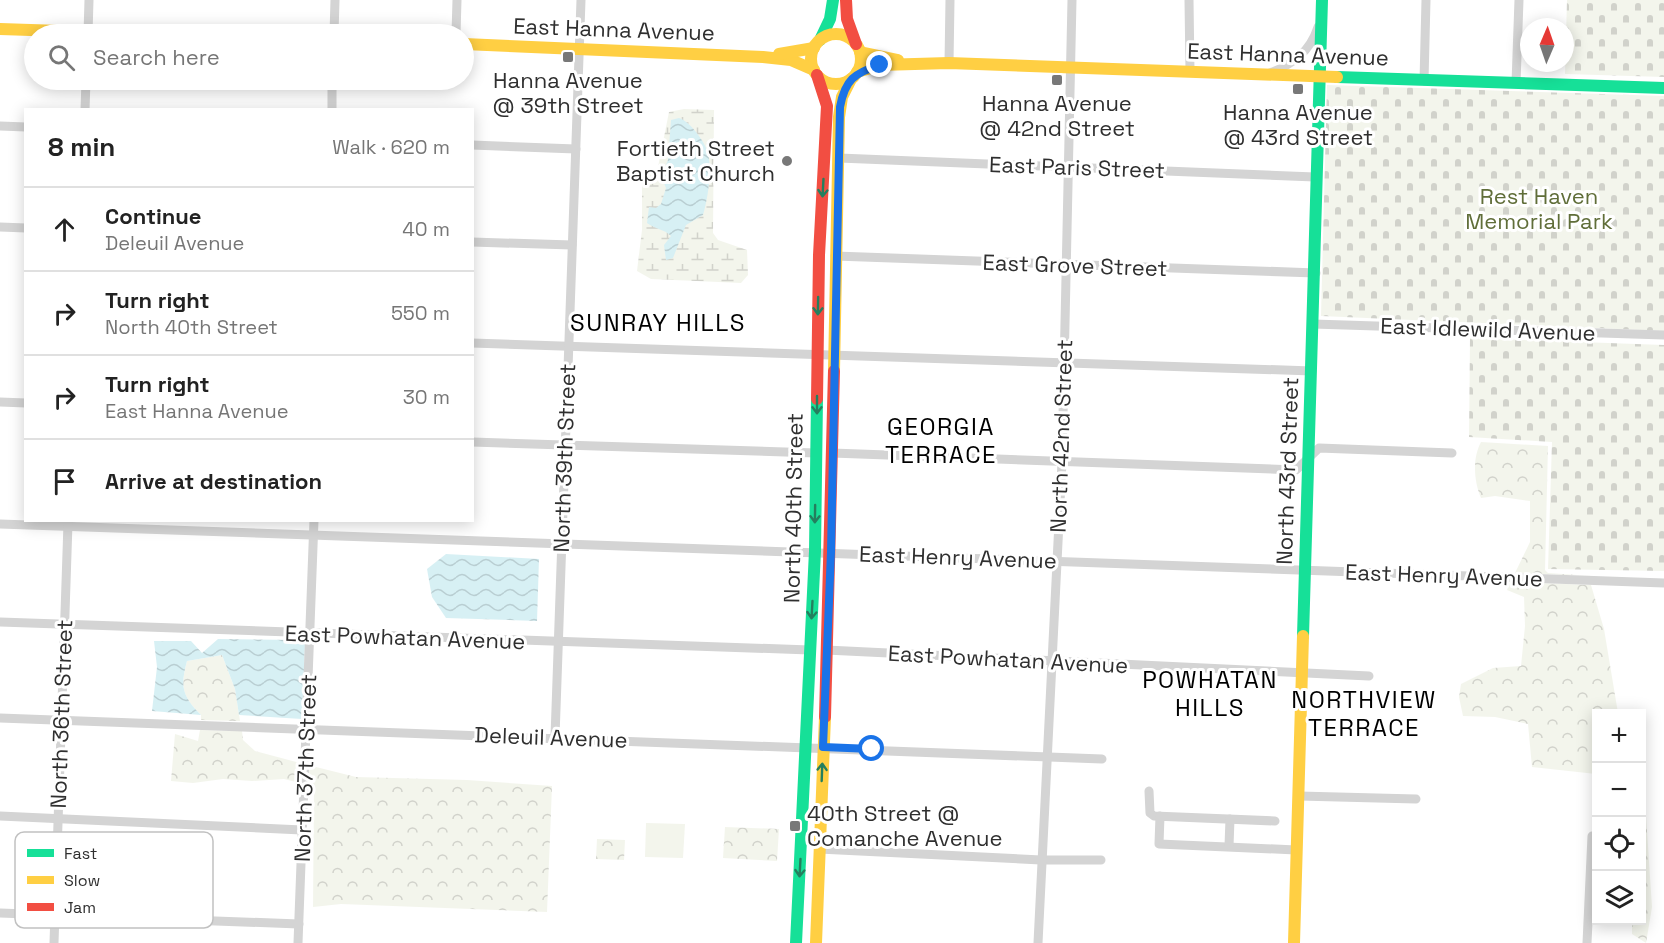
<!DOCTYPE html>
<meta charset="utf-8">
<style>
:root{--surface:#fff;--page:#f2f2f2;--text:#222;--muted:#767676;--line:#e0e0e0}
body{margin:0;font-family:"Space Grotesk",sans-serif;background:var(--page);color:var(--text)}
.controls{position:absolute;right:18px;bottom:18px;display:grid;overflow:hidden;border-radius:0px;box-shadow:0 3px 15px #0003}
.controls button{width:54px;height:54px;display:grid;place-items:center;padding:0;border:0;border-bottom:2px solid var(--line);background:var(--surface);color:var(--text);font:30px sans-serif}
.compass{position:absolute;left:1520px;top:18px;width:54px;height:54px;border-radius:50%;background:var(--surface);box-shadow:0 3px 15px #0003;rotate:2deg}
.stop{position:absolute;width:18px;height:18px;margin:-14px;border:4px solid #1a73e8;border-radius:50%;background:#fff}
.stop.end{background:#1a73e8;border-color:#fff;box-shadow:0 2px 6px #0008}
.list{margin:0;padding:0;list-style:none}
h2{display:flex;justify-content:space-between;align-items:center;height:78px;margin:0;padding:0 24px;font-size:26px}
h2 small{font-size:20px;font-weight:400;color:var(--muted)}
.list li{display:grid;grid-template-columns:39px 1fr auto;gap:18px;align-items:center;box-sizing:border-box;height:84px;padding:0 24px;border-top:2px solid var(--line)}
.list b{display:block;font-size:22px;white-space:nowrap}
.list p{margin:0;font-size:20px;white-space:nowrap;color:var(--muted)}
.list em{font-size:20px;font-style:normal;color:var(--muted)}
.icon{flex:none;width:33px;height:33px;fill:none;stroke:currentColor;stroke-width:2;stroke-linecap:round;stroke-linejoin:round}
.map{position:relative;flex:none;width:1664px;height:943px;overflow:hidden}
.search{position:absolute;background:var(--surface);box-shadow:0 3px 15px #0003;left:24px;top:24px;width:450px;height:66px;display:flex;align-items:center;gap:15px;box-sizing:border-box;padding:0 21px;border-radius:33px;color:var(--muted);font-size:22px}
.panel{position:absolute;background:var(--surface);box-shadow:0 3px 15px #0003;left:24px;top:108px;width:450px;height:414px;border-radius:0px}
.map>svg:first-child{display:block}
</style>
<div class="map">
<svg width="1664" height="943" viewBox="0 0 1664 943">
<defs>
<pattern id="forest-crowns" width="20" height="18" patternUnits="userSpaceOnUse" patternTransform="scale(1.5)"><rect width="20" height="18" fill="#f3f5ec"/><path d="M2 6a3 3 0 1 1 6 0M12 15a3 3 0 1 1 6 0" fill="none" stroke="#d1d2cb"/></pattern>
<pattern id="wetland-marsh" width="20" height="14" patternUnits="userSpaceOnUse" patternTransform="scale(1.5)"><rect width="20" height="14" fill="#f3f5ec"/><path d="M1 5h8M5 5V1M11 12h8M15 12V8" fill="none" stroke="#d1d2cb"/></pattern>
<pattern id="cemetery-stones" width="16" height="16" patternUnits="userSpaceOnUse" patternTransform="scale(1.5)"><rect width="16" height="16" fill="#f3f5ec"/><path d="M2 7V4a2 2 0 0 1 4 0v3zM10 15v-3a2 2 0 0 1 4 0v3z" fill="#d1d2cb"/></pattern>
<pattern id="water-waves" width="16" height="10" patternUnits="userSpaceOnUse" patternTransform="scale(1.5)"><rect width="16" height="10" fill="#d7f0f4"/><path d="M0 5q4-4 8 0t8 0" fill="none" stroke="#b9ced2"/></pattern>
</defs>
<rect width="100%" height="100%" fill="#fff"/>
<g fill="url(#forest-crowns)">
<path d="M1481 442 1548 446 1545 570 1548 573 1592 576 1515 573 1530 542V501L1495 496 1481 498C1474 481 1472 459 1481 442Z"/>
<path d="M1510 582 1591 585 1604 629 1618 713 1596 714V774L1532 767 1528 724 1495 717 1463 716 1459 697 1461 684 1493 668 1521 666 1525 626 1524 597 1507 590Z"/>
<path d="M222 655 235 689 240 721 201 720V715C182 696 180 687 187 661Z"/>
<path d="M200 730 242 731 243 740 255 751 300 763V783L284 779 252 781 223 779 193 783 171 781 175 734 198 741Z"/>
<path d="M308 765 356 777 467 780 552 786 547 912 341 904 313 907 314 788 308 786Z"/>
<path d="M1642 808 1646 816 1652 907 1646 943 1632 934V921L1642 920Z"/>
<path d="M725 827 779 829 777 861 723 858Z"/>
<path d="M597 839 625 840 624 860 596 859Z"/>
</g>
<path fill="url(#wetland-marsh)" d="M684 109 714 110 713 233 718 240 747 250 748 275 741 283 651 279 637 271 642 230V179L658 167 669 112Z"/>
<g fill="url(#cemetery-stones)">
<path d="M1567 0H1664V77L1565 74Z"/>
<path d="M1327 85 1664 96V331L1321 316Z"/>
<path d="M1470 338 1664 345V571L1548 569 1552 442 1469 437Z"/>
</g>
<path fill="#f3f5ec" d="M646 823 685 824 683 858 645 857Z"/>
<g fill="url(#water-waves)">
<path d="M679 118C690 121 705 142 708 153 712 171 708 198 703 215L686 225 673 258 666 260 664 245 671 236C664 229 655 229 647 223L649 207 656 208 661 204 666 188 661 176 668 160 671 120Z"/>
<path d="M446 554 539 559 537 621 446 618 432 597 427 569Z"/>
<path d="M218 639 299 640 305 644 302 719 239 715 235 689 222 655 187 661C180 687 182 696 201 715L152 711 157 667 154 641H191L202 653Z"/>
</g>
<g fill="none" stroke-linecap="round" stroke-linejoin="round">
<g stroke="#d4d4d4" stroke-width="9">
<path d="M1189 0 1190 71"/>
<path d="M88 34 89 0"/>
<path d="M334 34 335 0"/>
<path d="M456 34 457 0"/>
<path d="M949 63 950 0"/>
<path d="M1270 73C1293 64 1310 52 1318 27"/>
<path d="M1424 81 1426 0"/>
<path d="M1516 83 1519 0"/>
<path d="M85 110 86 80"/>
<path d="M332 110V80"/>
<path d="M0 126 26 127"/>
<path d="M472 145 576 149"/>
<path d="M839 158 1315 177"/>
<path d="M0 227 26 228"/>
<path d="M472 242 572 245"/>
<path d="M835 256 1316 273"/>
<path d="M1313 324 1664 335"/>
<path d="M472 343 1312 371"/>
<path d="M0 402 26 403"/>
<path d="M472 442 816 453"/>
<path d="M832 453 1296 470 1319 448 1452 453"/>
<path d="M0 524 1664 583"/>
<path d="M0 622 810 650"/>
<path d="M826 650 1369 676"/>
<path d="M0 718 1102 759"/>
<path d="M555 737 581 0"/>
<path d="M1149 791 1150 813 1154 816 1275 821"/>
<path d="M1299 796 1416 799"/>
<path d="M0 816 302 830"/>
<path d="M1160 816 1159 844 1296 850"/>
<path d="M1229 846 1230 819"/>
<path d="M819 849 1041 860H1101"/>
<path d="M0 913 299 924"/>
<path d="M54 943 68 523"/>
<path d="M298 943 314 520"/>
<path d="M1038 943 1062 462 1072 0"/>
<path d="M1587 943 1592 836"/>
</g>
<g stroke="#16e098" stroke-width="12">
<path d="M820 40 830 19 833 0"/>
<path d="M1337 77 1664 88"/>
<path d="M1303 636 1322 0"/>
<path d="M796 943 815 551 817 399"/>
</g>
<g stroke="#ffcf43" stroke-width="12">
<path d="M0 29 153 34"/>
<circle cx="836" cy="59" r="25"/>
<path d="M464 44 763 57 791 60 814 70"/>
<path d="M860 52 898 60"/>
<path d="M779 54 814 48"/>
<path d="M857 72 880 65 949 63 1337 77"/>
<path d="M834 371 839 117 842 97 851 79"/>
<path d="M816 943 825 717"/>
<path d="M1294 943 1303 636"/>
</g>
<g stroke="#f24e42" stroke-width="12">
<path d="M846 0 847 19 856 44"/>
<path d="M817 75 827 106 819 255 817 399"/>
<path d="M825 717 834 371"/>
</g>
</g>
<defs><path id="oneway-shaft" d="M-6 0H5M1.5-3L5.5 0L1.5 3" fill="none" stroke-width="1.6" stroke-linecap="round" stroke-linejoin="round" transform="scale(1.5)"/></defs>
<g stroke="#247f5e">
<use href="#oneway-shaft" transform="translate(823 188) rotate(93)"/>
<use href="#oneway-shaft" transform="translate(818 306) rotate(91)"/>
<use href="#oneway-shaft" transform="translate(817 405) rotate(90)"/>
<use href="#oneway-shaft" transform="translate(815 514) rotate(91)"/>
<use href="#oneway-shaft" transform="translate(812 610) rotate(93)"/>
<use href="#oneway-shaft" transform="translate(822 772) rotate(-88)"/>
<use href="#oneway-shaft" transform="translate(800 868) rotate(93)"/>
</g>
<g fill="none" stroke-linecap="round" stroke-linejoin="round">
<path stroke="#1a73e8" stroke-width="8" d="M872 749 823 747 831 552 840 107C845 80 854 73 880 65"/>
</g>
<g fill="#787878" stroke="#fff" stroke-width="2">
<rect x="562" y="51" width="12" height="12" rx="3"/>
<rect x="1051" y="74" width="12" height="12" rx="3"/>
<rect x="1292" y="83" width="12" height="12" rx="3"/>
<circle cx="787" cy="161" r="6"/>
<rect x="789" y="820" width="12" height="12" rx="3"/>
</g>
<g text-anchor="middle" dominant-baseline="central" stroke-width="6" stroke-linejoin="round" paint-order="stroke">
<g font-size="22" fill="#2f2f2f" stroke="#fff">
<text transform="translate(614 29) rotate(2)">East Hanna Avenue</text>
<text transform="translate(1288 54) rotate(2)">East Hanna Avenue</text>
<text transform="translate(1077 167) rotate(2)">East Paris Street</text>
<text transform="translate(1075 265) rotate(2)">East Grove Street</text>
<text transform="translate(1488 329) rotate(2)">East Idlewild Avenue</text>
<text transform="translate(1061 436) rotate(-88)">North 42nd Street</text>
<text transform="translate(564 458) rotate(-88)">North 39th Street</text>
<text transform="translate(1287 471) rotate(-88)">North 43rd Street</text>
<text transform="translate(793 508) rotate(-89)">North 40th Street</text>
<text transform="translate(958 557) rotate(2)">East Henry Avenue</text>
<text transform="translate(1444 575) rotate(2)">East Henry Avenue</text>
<text transform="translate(405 637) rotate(2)">East Powhatan Avenue</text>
<text transform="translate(1008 659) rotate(3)">East Powhatan Avenue</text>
<text transform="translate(61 714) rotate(-88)">North 36th Street</text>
<text transform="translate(551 737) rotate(2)">Deleuil Avenue</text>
<text transform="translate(305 768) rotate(-88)">North 37th Street</text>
</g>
<g font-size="22" fill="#2f2f2f" stroke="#fff">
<text x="568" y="80">Hanna Avenue<tspan x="568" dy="25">@ 39th Street</tspan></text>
<text x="1057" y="103">Hanna Avenue<tspan x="1057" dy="25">@ 42nd Street</tspan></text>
<text x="1298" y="112">Hanna Avenue<tspan x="1298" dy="25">@ 43rd Street</tspan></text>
<text x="775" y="148" text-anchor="end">Fortieth Street<tspan x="775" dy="25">Baptist Church</tspan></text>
<text x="807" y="813" text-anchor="start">40th Street @<tspan x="807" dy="25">Comanche Avenue</tspan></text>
</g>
<g font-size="22" fill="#606e39" stroke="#fff">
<text x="1539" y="196">Rest Haven<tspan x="1539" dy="25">Memorial Park</tspan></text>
</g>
<g font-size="24" letter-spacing="1.5" fill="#000" stroke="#fff">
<text x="658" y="322">SUNRAY HILLS</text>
<text x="941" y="426">GEORGIA<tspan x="941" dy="28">TERRACE</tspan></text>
<text x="1210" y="679">POWHATAN<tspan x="1210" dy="28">HILLS</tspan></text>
<text x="1364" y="699">NORTHVIEW<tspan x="1364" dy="28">TERRACE</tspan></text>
</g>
</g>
<rect x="15" y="832" width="198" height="96" rx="9" fill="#fff" stroke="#c1c1c1" stroke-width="1.5"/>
<rect x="27" y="849" width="27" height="8" fill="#16e098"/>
<rect x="27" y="876" width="27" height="8" fill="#ffcf43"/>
<rect x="27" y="903" width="27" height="8" fill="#f24e42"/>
<g font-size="16" fill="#2f2f2f">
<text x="64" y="859">Fast</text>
<text x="64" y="886">Slow</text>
<text x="64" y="913">Jam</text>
</g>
</svg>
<div class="controls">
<button>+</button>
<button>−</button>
<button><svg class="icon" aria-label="locate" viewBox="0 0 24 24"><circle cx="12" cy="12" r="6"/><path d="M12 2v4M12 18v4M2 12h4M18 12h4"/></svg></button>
<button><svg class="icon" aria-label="layers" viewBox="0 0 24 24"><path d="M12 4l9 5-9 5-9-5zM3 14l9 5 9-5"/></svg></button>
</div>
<svg class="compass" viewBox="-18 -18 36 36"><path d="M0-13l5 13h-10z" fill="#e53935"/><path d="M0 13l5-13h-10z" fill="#767676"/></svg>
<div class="stop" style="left:872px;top:749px"></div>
<div class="stop end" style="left:880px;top:65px"></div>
<div class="search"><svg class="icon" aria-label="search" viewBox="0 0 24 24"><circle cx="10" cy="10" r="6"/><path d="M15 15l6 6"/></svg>Search here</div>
<section class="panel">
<h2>8 min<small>Walk · 620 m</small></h2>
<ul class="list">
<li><svg class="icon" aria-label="ahead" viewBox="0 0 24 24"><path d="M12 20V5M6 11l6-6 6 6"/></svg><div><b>Continue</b><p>Deleuil Avenue</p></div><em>40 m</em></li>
<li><svg class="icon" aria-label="right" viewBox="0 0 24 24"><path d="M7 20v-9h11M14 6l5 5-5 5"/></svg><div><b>Turn right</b><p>North 40th Street</p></div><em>550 m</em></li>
<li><svg class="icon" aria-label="right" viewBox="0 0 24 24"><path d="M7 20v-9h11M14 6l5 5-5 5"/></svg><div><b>Turn right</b><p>East Hanna Avenue</p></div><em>30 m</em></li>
<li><svg class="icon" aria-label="arrive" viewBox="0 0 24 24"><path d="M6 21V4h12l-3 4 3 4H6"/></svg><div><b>Arrive at destination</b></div></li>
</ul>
</section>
</div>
